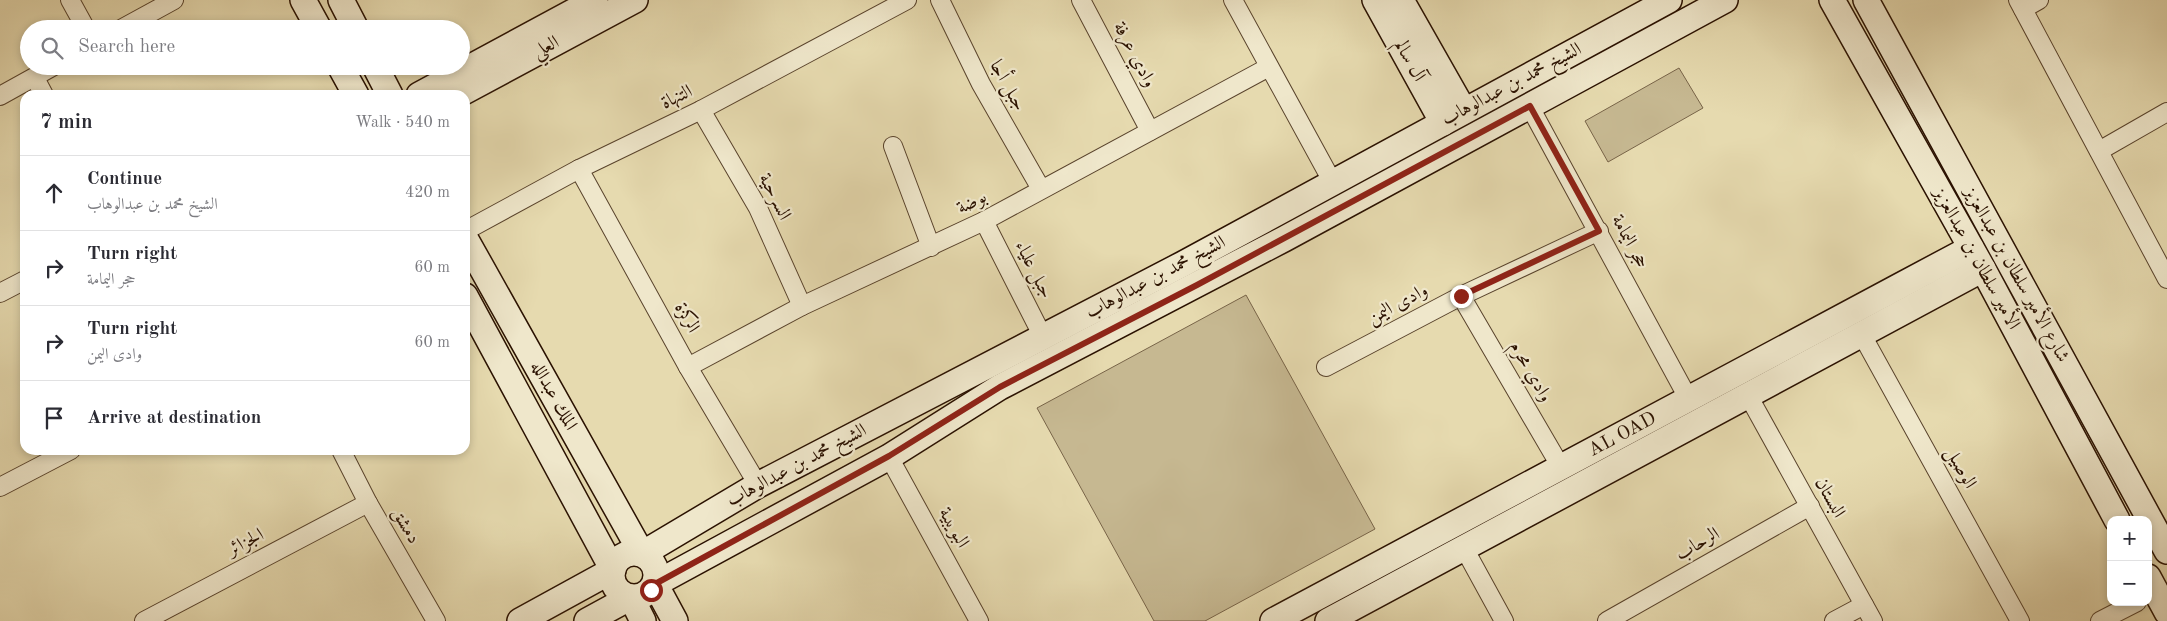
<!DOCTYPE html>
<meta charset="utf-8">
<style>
:root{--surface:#fff;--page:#f2f2f3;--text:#2b2b33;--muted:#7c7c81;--line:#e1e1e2}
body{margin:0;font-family:"Old Standard TT",Amiri,serif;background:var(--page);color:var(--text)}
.controls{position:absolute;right:15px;bottom:15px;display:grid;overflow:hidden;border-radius:10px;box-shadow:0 2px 8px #0003}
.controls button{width:45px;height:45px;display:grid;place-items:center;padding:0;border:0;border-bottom:1px solid var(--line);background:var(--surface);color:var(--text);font:25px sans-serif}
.stop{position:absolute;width:15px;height:15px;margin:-11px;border:4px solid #8f2418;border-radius:50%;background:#fff}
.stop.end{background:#8f2418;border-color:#fff;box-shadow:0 1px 5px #0008}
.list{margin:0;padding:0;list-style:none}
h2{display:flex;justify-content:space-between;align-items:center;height:65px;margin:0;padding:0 20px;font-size:21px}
h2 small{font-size:16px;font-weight:400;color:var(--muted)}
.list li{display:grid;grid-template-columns:32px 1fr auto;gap:15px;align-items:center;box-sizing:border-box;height:75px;padding:0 20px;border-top:1px solid var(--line)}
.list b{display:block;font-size:19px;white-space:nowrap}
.list p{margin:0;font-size:16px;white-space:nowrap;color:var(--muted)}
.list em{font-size:16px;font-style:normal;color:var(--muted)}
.icon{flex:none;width:28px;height:28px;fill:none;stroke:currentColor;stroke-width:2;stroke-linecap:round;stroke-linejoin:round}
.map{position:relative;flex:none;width:2167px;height:621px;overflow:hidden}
.search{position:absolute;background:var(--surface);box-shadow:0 2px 8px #0003;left:20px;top:20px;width:450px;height:55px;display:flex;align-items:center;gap:12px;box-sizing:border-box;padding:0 18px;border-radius:28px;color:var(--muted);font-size:19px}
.panel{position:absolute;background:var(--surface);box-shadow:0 2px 8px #0003;left:20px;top:90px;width:450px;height:365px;border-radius:15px}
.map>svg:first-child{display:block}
</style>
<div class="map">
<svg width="2167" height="621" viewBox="0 0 2167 621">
<rect width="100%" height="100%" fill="#e6daaf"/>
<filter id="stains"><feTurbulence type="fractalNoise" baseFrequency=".004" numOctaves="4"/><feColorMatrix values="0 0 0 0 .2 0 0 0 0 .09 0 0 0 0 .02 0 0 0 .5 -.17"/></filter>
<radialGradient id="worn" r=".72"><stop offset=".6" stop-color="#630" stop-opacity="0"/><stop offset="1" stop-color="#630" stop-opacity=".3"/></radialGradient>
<g fill="#c6b891" stroke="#786448">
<path d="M1679 68 1703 108 1608 162 1585 121Z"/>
<path d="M1246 295 1375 529 1205 621H1154L1037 408Z"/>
</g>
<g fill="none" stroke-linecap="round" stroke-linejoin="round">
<g stroke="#59432c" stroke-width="20">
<g id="street">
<path d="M70 0 86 29"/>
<path d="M940 0 981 84 1041 189"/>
<path d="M1081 0 1150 131"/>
<path d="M1233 0 1333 183"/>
<path d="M2018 0 2167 279"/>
<path d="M2023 9 2039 0"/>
<path d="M121 29 174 0"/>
<path d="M35 78 44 95"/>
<path d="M0 96 54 66"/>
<path d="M1530 107 1688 398"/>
<path d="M701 110 758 208 802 306"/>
<path d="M893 146 931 247"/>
<path d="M2099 151 2167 112"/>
<path d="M579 169 688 367 758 485"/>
<path d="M984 221 1043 337"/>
<path d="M465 231 579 169 701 110 907 0"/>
<path d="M0 293 25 280"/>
<path d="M1461 296 1562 469"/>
<path d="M1862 335 2020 621"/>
<path d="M688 367 802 306 984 221 1269 67"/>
<path d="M1326 367 1461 296 1599 231"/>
<path d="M1749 397 1873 621"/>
<path d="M341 450 368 503 436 621"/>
<path d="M889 457 979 621"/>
<path d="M0 487 71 450"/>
<path d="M1464 548 1504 621"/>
<path d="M144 621 368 503"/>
<path d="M1607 621 1810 506"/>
<path d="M1834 621 1864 605"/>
<path d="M2100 621 2137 602"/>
</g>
</g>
<g stroke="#2a1100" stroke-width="28">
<g id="secondary">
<path d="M303 0 319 29"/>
<path d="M341 0 356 29"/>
<path d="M1375 0 1443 123"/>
<path d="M1401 0 1464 111"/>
<path d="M1832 0 1983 269 2117 520"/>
<path d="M1866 0 2167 551"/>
<path d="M340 66 356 95"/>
<path d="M375 66 390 95"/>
<path d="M419 95 595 0"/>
<path d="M458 95 635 0"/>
<path d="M465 238 642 554 758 485 1183 264 1669 0"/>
<path d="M465 296 613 570 520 621"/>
<circle cx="634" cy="575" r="22"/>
<path d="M2148 577 2167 612"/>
<path d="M587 621 631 597 643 621"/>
<path d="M675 621 655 584 889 457 1000 387 1284 239 1725 0"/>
<path id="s1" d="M1273 621C1506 498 1738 372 1971 248"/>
<path d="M1328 621 1983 269"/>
</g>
</g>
<use href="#street" stroke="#efe7cb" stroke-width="18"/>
<use href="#secondary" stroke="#efe7cb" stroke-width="25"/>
</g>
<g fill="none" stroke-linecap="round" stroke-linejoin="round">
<path stroke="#8f2418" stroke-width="6" d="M651 590 655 584 889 456 1000 387 1197 285 1530 106 1599 231 1461 296"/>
</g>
<g text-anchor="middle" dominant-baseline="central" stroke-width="4.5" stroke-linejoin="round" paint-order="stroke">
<g font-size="19" fill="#2a1100" stroke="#efe7cb">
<text transform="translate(546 48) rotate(-28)">العلي</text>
<text transform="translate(1134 55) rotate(62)">وادي عرفة</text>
<text transform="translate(1409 61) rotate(61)">آل سالم</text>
<text transform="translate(1512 85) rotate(-28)">الشيخ محمد بن عبدالوهاب</text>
<text transform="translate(1007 86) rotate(61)">جبل أجا</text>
<text transform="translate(677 98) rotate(-26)">التنهاة</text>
<text transform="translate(774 197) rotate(63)">السرحية</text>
<text transform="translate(972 203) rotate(-27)">بوضة</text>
<text transform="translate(1629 242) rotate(62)">حجر اليمامة</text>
<text transform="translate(1976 259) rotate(61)">الأمير سلطان بن عبدالعزيز</text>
<text transform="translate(1033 270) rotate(63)">جبل علياء</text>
<text transform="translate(2016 275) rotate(61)">شارع الأمير سلطان بن عبدالعزيز</text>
<text transform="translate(1156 278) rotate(-28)">الشيخ محمد بن عبدالوهاب</text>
<text transform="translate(1398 305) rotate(-28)">وادى اليمن</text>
<text transform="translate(686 318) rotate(61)">الركزة</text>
<text transform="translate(1530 372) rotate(60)">وادي محرم</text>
<text transform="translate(553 396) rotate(61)">الملك عبدالله</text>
<text stroke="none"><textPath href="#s1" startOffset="396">AL OAD</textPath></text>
<text transform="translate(797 466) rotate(-28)">الشيخ محمد بن عبدالوهاب</text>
<text transform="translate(1960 468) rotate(61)">الوصيل</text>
<text transform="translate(1829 498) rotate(61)">البستان</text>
<text transform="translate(405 526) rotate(60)">دمشق</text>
<text transform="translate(953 528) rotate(61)">البويبية</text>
<text transform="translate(246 543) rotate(-28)">الجزائر</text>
<text transform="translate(1698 545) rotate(-30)">الرحاب</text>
</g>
</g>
<rect width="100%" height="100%" filter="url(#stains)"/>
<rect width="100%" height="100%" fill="url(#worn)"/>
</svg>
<div class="controls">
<button>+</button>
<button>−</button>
</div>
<div class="stop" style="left:651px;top:590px"></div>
<div class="stop end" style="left:1461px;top:296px"></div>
<div class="search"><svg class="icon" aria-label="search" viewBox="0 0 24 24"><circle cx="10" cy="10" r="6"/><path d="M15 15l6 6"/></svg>Search here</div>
<section class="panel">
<h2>7 min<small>Walk · 540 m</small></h2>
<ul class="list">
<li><svg class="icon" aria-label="ahead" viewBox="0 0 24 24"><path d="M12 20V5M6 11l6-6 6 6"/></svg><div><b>Continue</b><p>الشيخ محمد بن عبدالوهاب</p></div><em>420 m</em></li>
<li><svg class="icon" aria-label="right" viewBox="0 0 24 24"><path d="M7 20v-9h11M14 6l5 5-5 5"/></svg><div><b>Turn right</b><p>حجر اليمامة</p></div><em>60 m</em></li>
<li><svg class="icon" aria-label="right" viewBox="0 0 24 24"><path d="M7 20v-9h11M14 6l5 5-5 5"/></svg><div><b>Turn right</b><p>وادى اليمن</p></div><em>60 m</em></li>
<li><svg class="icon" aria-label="arrive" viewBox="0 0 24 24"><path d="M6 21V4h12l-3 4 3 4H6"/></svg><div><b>Arrive at destination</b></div></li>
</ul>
</section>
</div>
